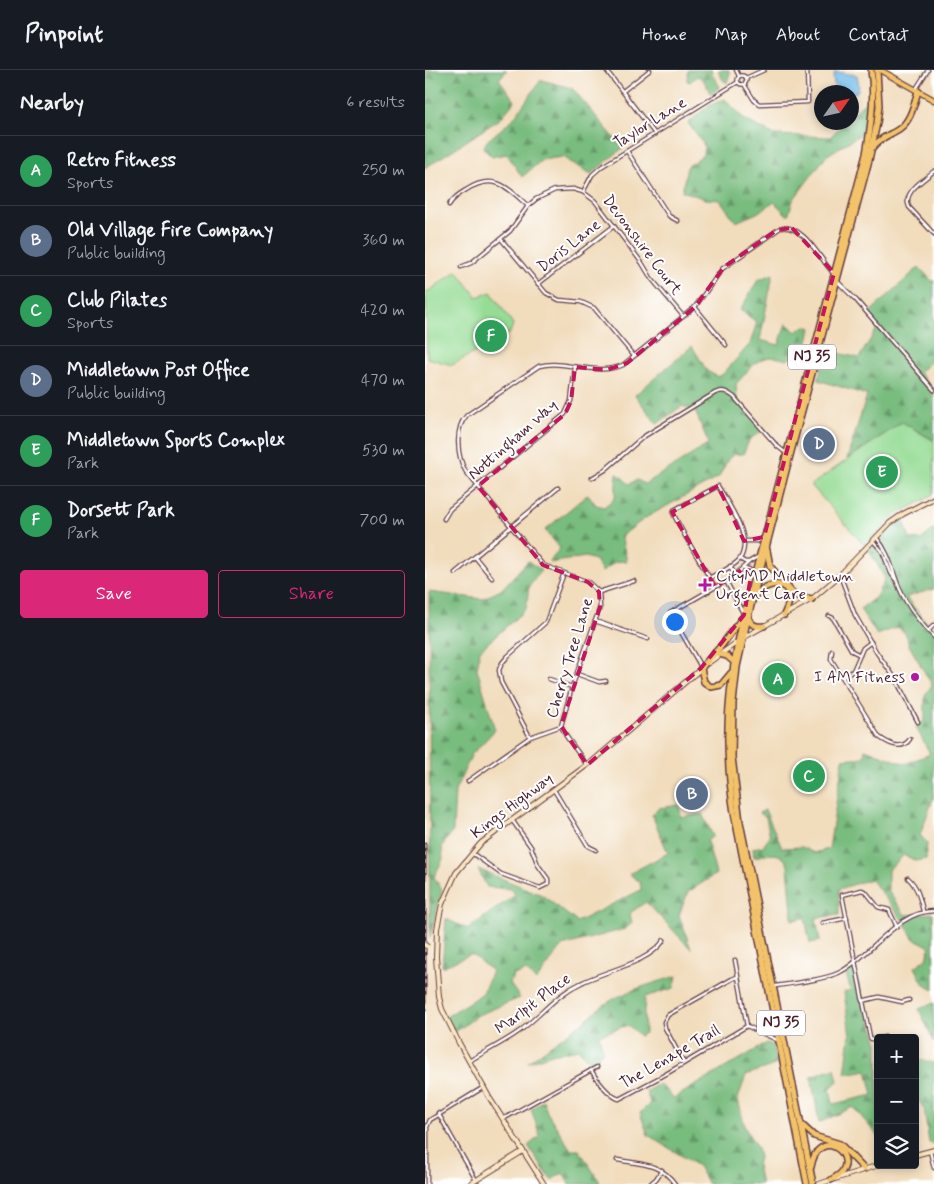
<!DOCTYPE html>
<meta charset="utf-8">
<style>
:root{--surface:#171b24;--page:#20242c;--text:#f1f3f6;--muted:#9ea1a6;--line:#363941;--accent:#db2777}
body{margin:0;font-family:Mynerve,sans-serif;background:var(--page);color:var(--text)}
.controls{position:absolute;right:15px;bottom:15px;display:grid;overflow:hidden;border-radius:5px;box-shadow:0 2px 8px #0003}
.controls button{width:45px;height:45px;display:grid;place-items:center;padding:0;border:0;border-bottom:1px solid var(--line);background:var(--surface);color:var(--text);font:25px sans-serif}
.compass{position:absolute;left:389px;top:15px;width:45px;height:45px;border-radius:50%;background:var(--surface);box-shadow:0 2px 8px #0003;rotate:56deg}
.you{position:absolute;left:249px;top:551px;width:18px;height:18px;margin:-12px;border:4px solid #fff;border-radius:50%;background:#1a73e8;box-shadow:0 0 0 8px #1a73e833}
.badge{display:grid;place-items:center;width:32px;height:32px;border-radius:50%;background:var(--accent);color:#fff;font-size:16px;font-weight:700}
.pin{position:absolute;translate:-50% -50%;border:2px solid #fff;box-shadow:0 1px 5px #0006}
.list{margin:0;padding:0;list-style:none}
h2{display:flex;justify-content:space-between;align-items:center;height:65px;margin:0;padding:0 20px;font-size:21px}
h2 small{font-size:16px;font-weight:400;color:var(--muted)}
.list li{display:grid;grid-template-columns:32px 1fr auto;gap:15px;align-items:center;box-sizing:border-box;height:70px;padding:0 20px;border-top:1px solid var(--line)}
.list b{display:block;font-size:19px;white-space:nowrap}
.list p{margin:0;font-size:16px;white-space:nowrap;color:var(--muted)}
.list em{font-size:16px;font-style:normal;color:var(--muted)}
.actions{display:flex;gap:10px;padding:15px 20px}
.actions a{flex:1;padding:11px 0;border:1px solid var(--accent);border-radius:5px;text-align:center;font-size:18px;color:var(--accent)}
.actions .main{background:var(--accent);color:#fff}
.icon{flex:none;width:28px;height:28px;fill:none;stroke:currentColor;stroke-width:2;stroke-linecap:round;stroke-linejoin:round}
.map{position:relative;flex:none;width:509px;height:1114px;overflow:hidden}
header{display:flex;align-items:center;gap:30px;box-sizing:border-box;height:70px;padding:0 25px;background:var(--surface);border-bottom:1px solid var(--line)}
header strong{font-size:24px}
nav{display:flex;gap:28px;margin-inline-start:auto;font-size:18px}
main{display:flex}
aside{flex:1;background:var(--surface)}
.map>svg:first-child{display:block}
</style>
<header>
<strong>Pinpoint</strong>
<nav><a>Home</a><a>Map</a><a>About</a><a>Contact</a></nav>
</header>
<main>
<aside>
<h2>Nearby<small>6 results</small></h2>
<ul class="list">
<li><span class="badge" style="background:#2e9e5b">A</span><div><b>Retro Fitness</b><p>Sports</p></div><em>250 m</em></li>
<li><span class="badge" style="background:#5c6f8a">B</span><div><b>Old Village Fire Company</b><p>Public building</p></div><em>360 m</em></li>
<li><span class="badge" style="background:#2e9e5b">C</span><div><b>Club Pilates</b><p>Sports</p></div><em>420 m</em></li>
<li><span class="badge" style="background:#5c6f8a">D</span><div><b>Middletown Post Office</b><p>Public building</p></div><em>470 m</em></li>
<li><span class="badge" style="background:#2e9e5b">E</span><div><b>Middletown Sports Complex</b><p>Park</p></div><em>530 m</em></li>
<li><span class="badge" style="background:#2e9e5b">F</span><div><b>Dorsett Park</b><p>Park</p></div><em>700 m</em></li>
</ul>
<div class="actions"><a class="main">Save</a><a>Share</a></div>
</aside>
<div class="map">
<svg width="509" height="1114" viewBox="0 0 509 1114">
<defs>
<pattern id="forest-firs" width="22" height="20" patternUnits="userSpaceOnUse" patternTransform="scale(1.25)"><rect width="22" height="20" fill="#78bc7e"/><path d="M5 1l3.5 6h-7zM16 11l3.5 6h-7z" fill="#649867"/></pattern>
<pattern id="water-ripples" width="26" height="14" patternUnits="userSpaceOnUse" patternTransform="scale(1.25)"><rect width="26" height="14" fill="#71bbea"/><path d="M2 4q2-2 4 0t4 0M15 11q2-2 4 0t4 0" fill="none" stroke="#63a0c9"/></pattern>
</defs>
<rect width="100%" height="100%" fill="#fff"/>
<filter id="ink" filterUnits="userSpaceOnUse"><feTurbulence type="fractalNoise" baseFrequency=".02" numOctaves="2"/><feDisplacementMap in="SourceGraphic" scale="10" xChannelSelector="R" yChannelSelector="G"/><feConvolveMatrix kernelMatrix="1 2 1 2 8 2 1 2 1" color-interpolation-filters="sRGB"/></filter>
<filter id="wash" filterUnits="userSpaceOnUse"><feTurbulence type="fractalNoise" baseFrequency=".0096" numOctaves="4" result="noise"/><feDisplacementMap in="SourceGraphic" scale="20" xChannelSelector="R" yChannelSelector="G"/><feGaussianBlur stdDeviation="1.12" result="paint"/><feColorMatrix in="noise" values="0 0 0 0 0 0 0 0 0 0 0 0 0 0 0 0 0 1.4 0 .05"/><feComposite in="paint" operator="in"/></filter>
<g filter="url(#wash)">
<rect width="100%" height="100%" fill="#f1dcbc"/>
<g fill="url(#forest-firs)" stroke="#616e54">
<path d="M0 0H82L74 9 90 31 75 49 0 98Z"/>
<path d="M263 0H287V4L295 17 286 24C281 18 281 9 272 6L265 12 262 11Z"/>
<path d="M293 0H304L305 3 302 13 298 10Z"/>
<path d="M116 10 147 18 198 78 166 104 137 87 117 90 97 107 82 84 67 87 58 78 62 71 88 49Z"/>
<path d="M444 28 439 62 401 86 368 130 363 146 349 132 332 143 311 152 295 130 281 129 257 121 262 97 278 85 279 75 263 53 283 36 300 29 320 50 350 65 405 67 419 53 427 52V45Z"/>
<path d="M494 197 507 211H509V289L494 302 509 321V370L477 352 422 389 442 325 393 310 401 280 434 288 453 257 443 244Z"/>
<path d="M348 204 335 270 354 275 361 253 371 262 380 256 386 258 382 276 362 290C334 281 329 295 311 314L312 329 338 360 325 369 318 384H310L303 389 294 407 222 447 196 466 202 491 190 492 177 502 170 490 160 487 124 493 135 478 120 460 163 424 171 435 179 437 190 428 192 403 204 414 212 410 220 414 284 374 270 341 257 336 232 354 210 325 267 276 282 301 293 307 298 304 325 274 332 252 315 240 333 210Z"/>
<path d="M477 445 485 469 496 470 509 459V519L481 527 509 562V726L495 765 502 773 501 789 491 791 479 785 463 800V821L480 845 508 843 509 920 499 915 490 897 502 888 505 877 488 868 481 855 446 809 414 819V845L391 848 395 871 385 873 380 848 367 850C367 833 364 813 363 795 356 779 343 785 329 787L328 778 338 776 345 767 341 747 334 743 340 740 357 778 377 777 389 783 404 779 418 689 439 687 440 679 480 694 505 684 491 657 500 650V625L507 615 484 575 481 564 473 557 452 565 435 539 451 527 460 508 442 477 469 449Z"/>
<path d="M103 491 116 500 104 517 101 539 55 580 52 599 70 660 47 684 30 721 28 761 17 776 18 789 9 807 17 820 5 868 4 522 57 529 76 520Z"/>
<path d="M254 735 256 747 277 744 288 766 282 771 291 804 263 822 254 845 266 879 221 832 205 843 207 853 200 859 137 876 111 911 101 901 89 905 85 914 95 928 53 945 29 963 21 947 58 923 67 901 46 884 17 897 21 849 43 859 90 825 87 819 62 817 53 799 117 825 152 852 216 820 215 812 204 804 243 783 227 745 234 738Z"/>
<path d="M428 896 453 973V1066L428 1037 394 1053 386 1006 410 998 413 1011 405 1019 408 1034 448 1025 442 1000 420 1004 425 965 419 922 426 920 420 902Z"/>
<path d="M252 906 249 918 220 927 219 942 220 963 215 966 203 955 174 965 178 981 166 994 154 979 127 984 103 992 162 949C186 924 220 916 252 906Z"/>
<path d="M509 933V972L494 939Z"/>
<path d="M342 973 348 975 352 994 321 1005 313 1029 320 1058 332 1078 334 1088 332 1095 336 1114H283L273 1096 223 1065 215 1043 225 1033 221 1021 234 1014 249 1028Z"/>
<path d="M490 989 509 993V1073H504L499 1039 493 1029 490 1030Z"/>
<path d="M118 1030 122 1042 146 1080H154L175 1112 171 1114H144L138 1103 126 1110 103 1076 115 1066 106 1039Z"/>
</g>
<g fill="#96dc95" stroke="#707e60">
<path d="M32 201 52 227 66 222 88 254 85 263 27 295 2 288 1 223Z"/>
<path d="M477 352 509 371V423L501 429 470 445 439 475 386 415Z"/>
</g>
<g fill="url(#water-ripples)" stroke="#5e6d8a">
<path d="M410 2 432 5 434 16 432 22 427 24V22H410L408 7Z"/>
<path d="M457 395 461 398H463L466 403 462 407 456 409 453 404 454 402 452 398Z"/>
</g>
</g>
<g filter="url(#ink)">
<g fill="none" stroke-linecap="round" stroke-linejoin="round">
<g stroke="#633b41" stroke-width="5">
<g id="street">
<path d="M181 0 230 64"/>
<path d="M311 0 314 6"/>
<circle cx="317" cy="10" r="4.5"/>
<path d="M321 8 339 0"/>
<path d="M319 14 329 30 334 34 383 32 382 0"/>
<path d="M491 19 503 0"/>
<path d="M198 21 225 0"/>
<path d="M202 81 244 146 253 151"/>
<path d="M509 101C499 110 477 122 484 137L509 164"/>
<path d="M158 122 167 105 176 97 313 12"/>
<path d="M24 135C28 128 34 124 41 120 69 102 82 117 103 136"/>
<path d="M76 169 121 223 134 230 156 232 169 238 209 286"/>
<path d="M36 197 46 193 85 161 103 136 111 129 130 120 148 119 158 122 170 131 217 193 226 208 258 246"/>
<path d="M412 211 431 230 509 320"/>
<path d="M113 214 189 156"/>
<path d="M270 237 301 275"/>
<path d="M167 408 180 400 218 367 290 323C298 319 302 322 309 327L352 376 361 383"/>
<path d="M19 449 25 439 140 344 146 331 150 297"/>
<path d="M451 467C463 481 466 495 472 512 479 532 494 552 509 567"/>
<path d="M319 471H333L338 468"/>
<path d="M448 471 457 481 466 503 470 509"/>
<path d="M50 487 67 508"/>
<path d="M315 489 320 492H324"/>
<path d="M305 496 310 505"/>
<path d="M319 499H324L328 504"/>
<path d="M30 503 133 418"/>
<path d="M415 505 430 545 452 583 470 608 493 652"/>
<path d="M284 508C293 503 307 498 314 490 330 469 303 434 293 416L249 440 248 443C260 468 276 493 290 517"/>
<path d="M301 511 318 543"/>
<path d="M174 522 209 511"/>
<path d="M404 546 408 548 427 581 435 585"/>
<path d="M170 551 223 569"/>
<path d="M503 561 509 555"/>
<path d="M407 581 406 589 454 667C464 674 477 681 485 669"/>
<path d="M276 597 245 543 308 507 324 492 334 486"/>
<path d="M152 604 174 612 181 611"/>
<path d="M418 607 428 601 438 578 446 572"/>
<path d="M124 609 147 617"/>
<path d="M105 667 76 612 74 600 77 593 83 586 121 552 139 503"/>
<path d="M162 695 141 666 136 656 147 617 175 537 174 522 163 512 118 495 41 402C32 387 29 358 42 345L114 296C141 289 170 307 198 295L270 237 297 199 355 158C378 153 395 189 408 203"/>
<path d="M43 711 105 667 136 656"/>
<path d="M129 720 163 776 171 780"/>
<path d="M47 783 76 804 115 818 123 814V809L113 795 106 777 87 750"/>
<path d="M483 808C493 817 495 829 498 841"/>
<path d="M397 853 422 848"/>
<path d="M310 890 322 956"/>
<path d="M350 916C365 914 405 909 417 901 447 884 473 841 509 841"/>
<path d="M437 931 454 927 477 932 484 930"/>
<path d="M322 956 352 970"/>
<path d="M453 968 446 969 445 967 417 825 437 820 441 822 453 837 464 840 472 857"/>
<path d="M454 968 460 967"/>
<path d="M44 991C61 981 80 972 96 960 117 944 132 924 156 913 181 900 223 894 239 870"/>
<path d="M259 993 240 958 239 952 243 945 307 909 312 907"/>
<path d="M166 1000C171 1009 184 1026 194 1029L241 1004 322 956"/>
<path d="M13 1043 51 1110"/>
<path d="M78 1049 172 997"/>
<path d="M505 1081 509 1098"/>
<path d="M192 1090C215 1094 236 1093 250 1114"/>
<path d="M2 1114V1057L5 1050 59 1017"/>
<path d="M225 1114 231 1109 237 1100"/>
</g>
</g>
<g stroke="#633b41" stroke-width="6">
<g id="secondary">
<path d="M283 593 318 568 387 529 415 505 465 453 478 444 509 428"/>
<path d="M490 1085 509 1080"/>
<path d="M45 1114 98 1081"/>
<path d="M119 1114 64 1027 34 973 17 939 14 927 11 887 12 859 17 834 31 803 56 773 169 690 278 597"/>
<path d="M394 1114 454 1095"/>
</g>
</g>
<g stroke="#633b41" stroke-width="7">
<path id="primary" d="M455 0 509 30"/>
</g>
<g stroke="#633b41" stroke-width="8">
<g id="highway">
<path d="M448 77C454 68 465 65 474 59 486 51 489 34 493 21"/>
<path d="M342 480 345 496 367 522 372 526 387 529"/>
<path d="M330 526C340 512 365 508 364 530 364 535 361 540 359 545"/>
<path d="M323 547C326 555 330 557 339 556"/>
<path d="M294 584 302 586 309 592"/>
<path d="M306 603 296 615 286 617 279 612 276 598 297 575 317 548"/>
<path d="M376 1054 389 1066 415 1074 439 1099"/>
<path d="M386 1097C393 1056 433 1083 416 1103 413 1106 409 1108 406 1110"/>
<path d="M382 1114 309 743C298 672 302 615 319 545L441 84C446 55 450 29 446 0"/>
<path d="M388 1114 315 752 307 687 308 633 312 597 323 547 363 393 444 90 452 53 454 36 452 0"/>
</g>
</g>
<use href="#street" stroke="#fff" stroke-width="2.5"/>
<use href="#secondary" stroke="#fae7c3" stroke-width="4"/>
<use href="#primary" stroke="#f2c36a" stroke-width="4.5"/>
<use href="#highway" stroke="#f2c36a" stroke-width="5"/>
<g stroke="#4a1f2b" stroke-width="3">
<path id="rail" d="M0 774V940"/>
</g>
<use href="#rail" stroke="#fff" stroke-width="1" stroke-dasharray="4" stroke-linecap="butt"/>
<g stroke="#633b41" stroke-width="6" stroke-linecap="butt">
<path id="secondary-bridge" d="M0 875 3 877"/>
</g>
<use href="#secondary-bridge" stroke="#fae7c3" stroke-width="4"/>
</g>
</g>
<path fill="none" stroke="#c2185b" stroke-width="4" stroke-dasharray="10 6" stroke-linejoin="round" d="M367 158 409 203 339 467 319 471 293 416 247 442 290 517 318 499 327 501 319 545 276 598 162 695 136 656 175 537 174 522 163 512 118 495 53 416 140 344 146 331 150 297 182 300 202 293 270 237 299 197 352 160Z"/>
<g fill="#b5179e" stroke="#fff" stroke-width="2">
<path d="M277.5 507.5h5v5h5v5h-5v5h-5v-5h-5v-5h5z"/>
<circle cx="490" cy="607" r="5"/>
</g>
<g text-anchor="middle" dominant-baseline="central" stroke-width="4" stroke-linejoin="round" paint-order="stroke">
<g fill="#fff" stroke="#80626b" stroke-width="1">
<rect x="363" y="274.5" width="48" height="25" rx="4"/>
<rect x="332" y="940.5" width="48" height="25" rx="4"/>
</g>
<g font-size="15" font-weight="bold" fill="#4a1f2b">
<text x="387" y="287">NJ 35</text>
<text x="356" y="953">NJ 35</text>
</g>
<g font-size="16" fill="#4a1f2b" stroke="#fff">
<text transform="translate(225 53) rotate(-32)">Taylor Lane</text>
<text transform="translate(217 175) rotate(53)">Devonshire Court</text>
<text transform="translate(144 176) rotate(-38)">Doris Lane</text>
<text transform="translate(88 370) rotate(-41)">Nottingham Way</text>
<text transform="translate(145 588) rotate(-73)">Cherry Tree Lane</text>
<text transform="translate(87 736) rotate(-37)">Kings Highway</text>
<text transform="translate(108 934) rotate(-37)">Marlpit Place</text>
<text transform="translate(245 987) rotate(-30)">The Lenape Trail</text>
</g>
<g font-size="16" fill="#4a1f2b" stroke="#fff" text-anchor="start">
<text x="291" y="506">CityMD Middletown<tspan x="291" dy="18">Urgent Care</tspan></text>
<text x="480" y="607" text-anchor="end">I AM Fitness</text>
</g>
</g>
</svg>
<div class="controls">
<button>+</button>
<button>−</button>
<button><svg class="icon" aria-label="layers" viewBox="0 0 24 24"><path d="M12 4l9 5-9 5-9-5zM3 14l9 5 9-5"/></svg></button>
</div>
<svg class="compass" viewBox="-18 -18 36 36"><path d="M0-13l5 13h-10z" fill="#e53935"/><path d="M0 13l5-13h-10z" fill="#9ea1a6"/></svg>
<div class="you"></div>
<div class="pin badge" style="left:353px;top:609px;background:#2e9e5b">A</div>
<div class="pin badge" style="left:267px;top:724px;background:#5c6f8a">B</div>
<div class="pin badge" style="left:384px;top:706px;background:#2e9e5b">C</div>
<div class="pin badge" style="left:394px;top:374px;background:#5c6f8a">D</div>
<div class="pin badge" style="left:457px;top:402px;background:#2e9e5b">E</div>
<div class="pin badge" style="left:66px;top:266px;background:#2e9e5b">F</div>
</div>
</main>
